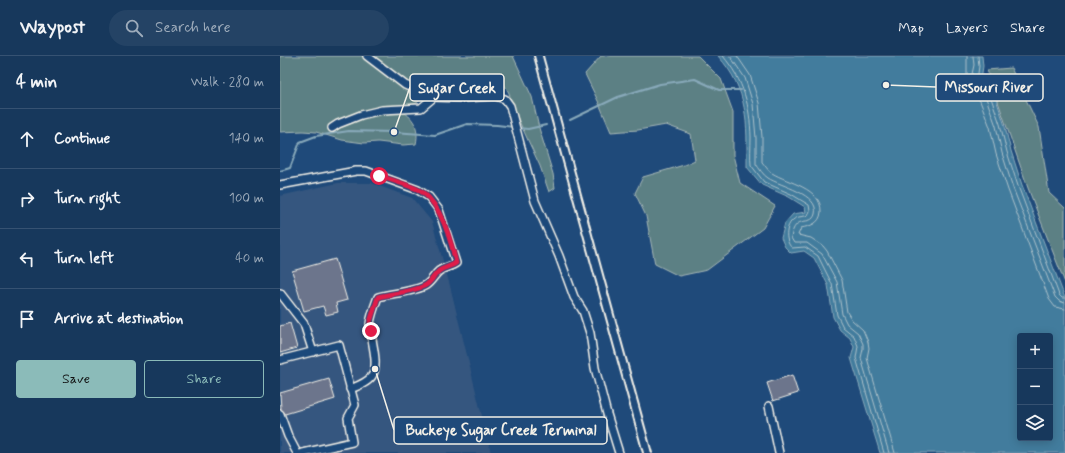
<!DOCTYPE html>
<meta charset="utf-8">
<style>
:root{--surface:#17385c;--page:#244365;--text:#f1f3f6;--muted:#9eacbb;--line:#365272;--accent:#8bbbb9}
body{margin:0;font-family:Mynerve,sans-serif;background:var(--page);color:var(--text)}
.controls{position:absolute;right:12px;bottom:12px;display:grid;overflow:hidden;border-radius:4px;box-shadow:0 2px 10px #0003}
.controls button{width:36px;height:36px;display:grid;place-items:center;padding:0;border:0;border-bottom:1px solid var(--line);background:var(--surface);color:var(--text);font:20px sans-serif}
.stop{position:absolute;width:12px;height:12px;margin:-9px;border:3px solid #e11d48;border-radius:50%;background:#fff}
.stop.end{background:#e11d48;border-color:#fff;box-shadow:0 1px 4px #0008}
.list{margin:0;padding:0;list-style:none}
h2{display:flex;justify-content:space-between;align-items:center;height:52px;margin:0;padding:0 16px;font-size:17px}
h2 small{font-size:13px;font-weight:400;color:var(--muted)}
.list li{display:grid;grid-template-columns:26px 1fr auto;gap:12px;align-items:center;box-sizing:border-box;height:60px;padding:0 16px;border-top:1px solid var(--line)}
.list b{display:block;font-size:15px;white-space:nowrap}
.list em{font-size:13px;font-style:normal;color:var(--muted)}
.actions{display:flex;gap:8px;padding:12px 16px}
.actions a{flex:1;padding:9px 0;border:1px solid var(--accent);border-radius:4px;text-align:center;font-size:14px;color:var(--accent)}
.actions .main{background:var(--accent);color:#111}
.icon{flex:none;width:22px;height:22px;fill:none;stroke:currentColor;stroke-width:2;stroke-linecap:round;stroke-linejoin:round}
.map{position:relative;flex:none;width:785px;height:397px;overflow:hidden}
header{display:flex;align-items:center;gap:24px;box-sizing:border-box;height:56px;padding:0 20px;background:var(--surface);border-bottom:1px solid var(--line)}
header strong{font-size:19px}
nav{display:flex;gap:22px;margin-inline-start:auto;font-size:14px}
.search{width:280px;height:36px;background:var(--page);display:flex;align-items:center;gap:10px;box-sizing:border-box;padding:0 14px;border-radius:22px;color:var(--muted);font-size:15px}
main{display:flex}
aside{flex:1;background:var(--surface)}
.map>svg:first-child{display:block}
</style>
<header>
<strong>Waypost</strong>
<div class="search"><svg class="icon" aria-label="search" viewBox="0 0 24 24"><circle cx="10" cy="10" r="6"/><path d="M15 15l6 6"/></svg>Search here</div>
<nav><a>Map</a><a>Layers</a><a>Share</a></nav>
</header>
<main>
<aside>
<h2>4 min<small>Walk · 280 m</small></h2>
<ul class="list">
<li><svg class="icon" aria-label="ahead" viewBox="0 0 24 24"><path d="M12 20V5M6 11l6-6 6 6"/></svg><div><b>Continue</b></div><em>140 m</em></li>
<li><svg class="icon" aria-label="right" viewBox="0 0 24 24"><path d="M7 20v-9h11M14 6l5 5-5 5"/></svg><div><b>Turn right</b></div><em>100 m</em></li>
<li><svg class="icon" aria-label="left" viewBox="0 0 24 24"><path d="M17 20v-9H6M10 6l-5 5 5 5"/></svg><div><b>Turn left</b></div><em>40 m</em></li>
<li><svg class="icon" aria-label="arrive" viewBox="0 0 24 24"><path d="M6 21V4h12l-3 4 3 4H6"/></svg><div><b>Arrive at destination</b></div></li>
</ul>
<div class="actions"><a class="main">Save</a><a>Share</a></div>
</aside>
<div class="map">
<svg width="785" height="397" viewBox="0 0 785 397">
<rect width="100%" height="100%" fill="#1f4a7a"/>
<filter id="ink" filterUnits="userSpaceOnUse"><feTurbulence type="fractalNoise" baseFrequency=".025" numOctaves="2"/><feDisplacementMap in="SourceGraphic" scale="8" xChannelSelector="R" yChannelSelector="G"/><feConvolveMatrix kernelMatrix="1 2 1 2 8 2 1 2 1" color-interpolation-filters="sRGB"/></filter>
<g filter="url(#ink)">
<path fill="#36577f" d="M58 127H91L132 142 152 166 170 230 211 397H0V140Z"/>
<g fill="#5c8084" stroke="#a8b8b6">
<path d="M0 0H233L252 41 259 72 273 118 275 132 269 136 260 110 233 52 229 37 222 24C205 24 197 33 182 35 170 36 156 31 145 29 140 54 135 45 116 52 132 59 140 70 136 88L123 89 98 86 84 87 62 84 36 76 23 75 0 76Z"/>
<path d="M321 0H418L441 23 453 56V99L460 127 495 150 483 172 427 214 399 220 375 208 366 160 355 137 363 121 404 109 415 104 411 78 386 69 358 74 331 76 318 45 305 18Z"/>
<path d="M731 12 759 71 769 137 785 152V227L748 132 707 14Z"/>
</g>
<path fill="#427b9d" stroke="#89aabb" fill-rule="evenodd" d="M438 0H702L703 10 701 24 714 37 724 67 731 95 742 129 785 242V397H600L571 302 574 291 570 282 560 274 553 261 548 229 534 202 524 195 511 197 505 191 501 182 505 167 513 158 526 156 525 151 509 141 482 129 467 111C467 67 469 34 438 0ZM740 280H770V382H740Z"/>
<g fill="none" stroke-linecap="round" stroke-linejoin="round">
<g stroke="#adc2ca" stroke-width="1">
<path d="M443 0C464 25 470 50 471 81 471 91 470 100 471 109L484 126 511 138 529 149 530 155 528 159C524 161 520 160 516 162 505 167 504 185 512 192L525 191 538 200 552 228 557 259 563 271 574 280 578 290 576 302 604 397"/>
<path d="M450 0 465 22 473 48 476 82V108C479 112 483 119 488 122 500 130 540 138 535 158 531 172 515 156 511 182L514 187H527L542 198 557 226 562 258 567 268 578 277 583 288V293L581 302 609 397"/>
<path d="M457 0 470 19 479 47 482 81V106C485 109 488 115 492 117 508 127 542 132 541 156 540 168 530 170 521 172L518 179 531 182 543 190 547 195 562 224 567 256 572 264 583 274 588 286 589 292 587 302 615 397"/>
<path d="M687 0V29L690 34 700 45 710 71 716 98 728 134 769 243 775 251 785 253"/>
<path d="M693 0 694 9 692 18 693 27 706 42 716 70 722 97 733 132 775 241 779 245 785 247"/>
<path d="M698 0 699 10 697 25 710 39 720 68 727 96 738 130 779 239 782 242H785"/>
</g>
<g stroke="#89aabb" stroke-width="2">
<path d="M290 64 338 41 380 28 415 23 439 34H461"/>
<path d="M238 72 248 73 266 69"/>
<path d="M0 115 10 112 20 86 36 80 69 75 114 76 155 79 187 68 217 69 234 71"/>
</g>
</g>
<g fill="#6c758c" stroke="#f4f1e8">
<path d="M55 203 67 244 56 247 58 256 46 259 43 250 24 255 12 215Z"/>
<path d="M10 267 17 292 0 297V270Z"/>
<path d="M512 319 518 337 493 345 487 327Z"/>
<path d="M49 323 55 343 5 358 1 353 0 337Z"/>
</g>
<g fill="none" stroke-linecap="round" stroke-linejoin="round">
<g stroke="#f4f1e8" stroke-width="10">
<g id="minor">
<path d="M87 0 125 29 152 41 184 42 215 40 225 43 230 50 255 145 279 200 294 241 303 255 310 277 315 312 327 358 339 397"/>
<path d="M52 72 58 68 81 59 102 54 141 52 154 41"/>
<path d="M0 129 76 115H86L138 134 149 141 159 154 176 207C171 211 164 211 159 215 154 219 152 225 146 229 135 236 112 237 98 241 95 249 91 259 90 268 90 282 100 308 92 320 87 327 78 330 70 333"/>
<path d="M0 237 24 268 33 296"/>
<path d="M0 304 59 289 75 349 68 362 72 386 23 397"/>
<path d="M489 350 499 397"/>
<path d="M0 358 8 380 17 397"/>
</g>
</g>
<use href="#minor" stroke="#1f4a7a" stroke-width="7"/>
<g stroke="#f4f1e8" stroke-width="2">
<path d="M254 0 363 397"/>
<path d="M263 0 372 397"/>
</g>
</g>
</g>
<g fill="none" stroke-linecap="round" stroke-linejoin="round" filter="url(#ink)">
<path stroke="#e11d48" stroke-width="5" d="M91 275 90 266 98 241C112 237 135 236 146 229 152 225 154 219 159 215 164 211 171 211 176 207 171 184 160 144 137 133 125 128 112 124 99 120"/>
</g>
<path fill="none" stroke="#f4f1e8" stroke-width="1.5" d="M606 29L656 31M114 76L130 31M95 313L114 374"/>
<g fill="#f4f1e8" stroke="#1f4a7a" stroke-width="1.5">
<circle cx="606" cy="29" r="4"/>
<circle cx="114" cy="76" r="4"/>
<circle cx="95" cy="313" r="4"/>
</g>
<g fill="#1f4a7a" stroke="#f4f1e8" stroke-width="1.5">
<rect x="656" y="18" width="107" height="27" rx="4"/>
<rect x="130" y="18" width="94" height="27" rx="4"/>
<rect x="114" y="361" width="213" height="27" rx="4"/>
</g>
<g font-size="15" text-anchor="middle" font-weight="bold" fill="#f4f1e8">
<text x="709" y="36">Missouri River</text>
<text x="177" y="37">Sugar Creek</text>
<text x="221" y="379">Buckeye Sugar Creek Terminal</text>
</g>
</svg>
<div class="controls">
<button>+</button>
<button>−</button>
<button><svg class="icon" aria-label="layers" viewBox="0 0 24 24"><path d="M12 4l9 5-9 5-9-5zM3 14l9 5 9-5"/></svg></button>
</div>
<div class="stop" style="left:99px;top:120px"></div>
<div class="stop end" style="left:91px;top:275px"></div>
</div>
</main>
